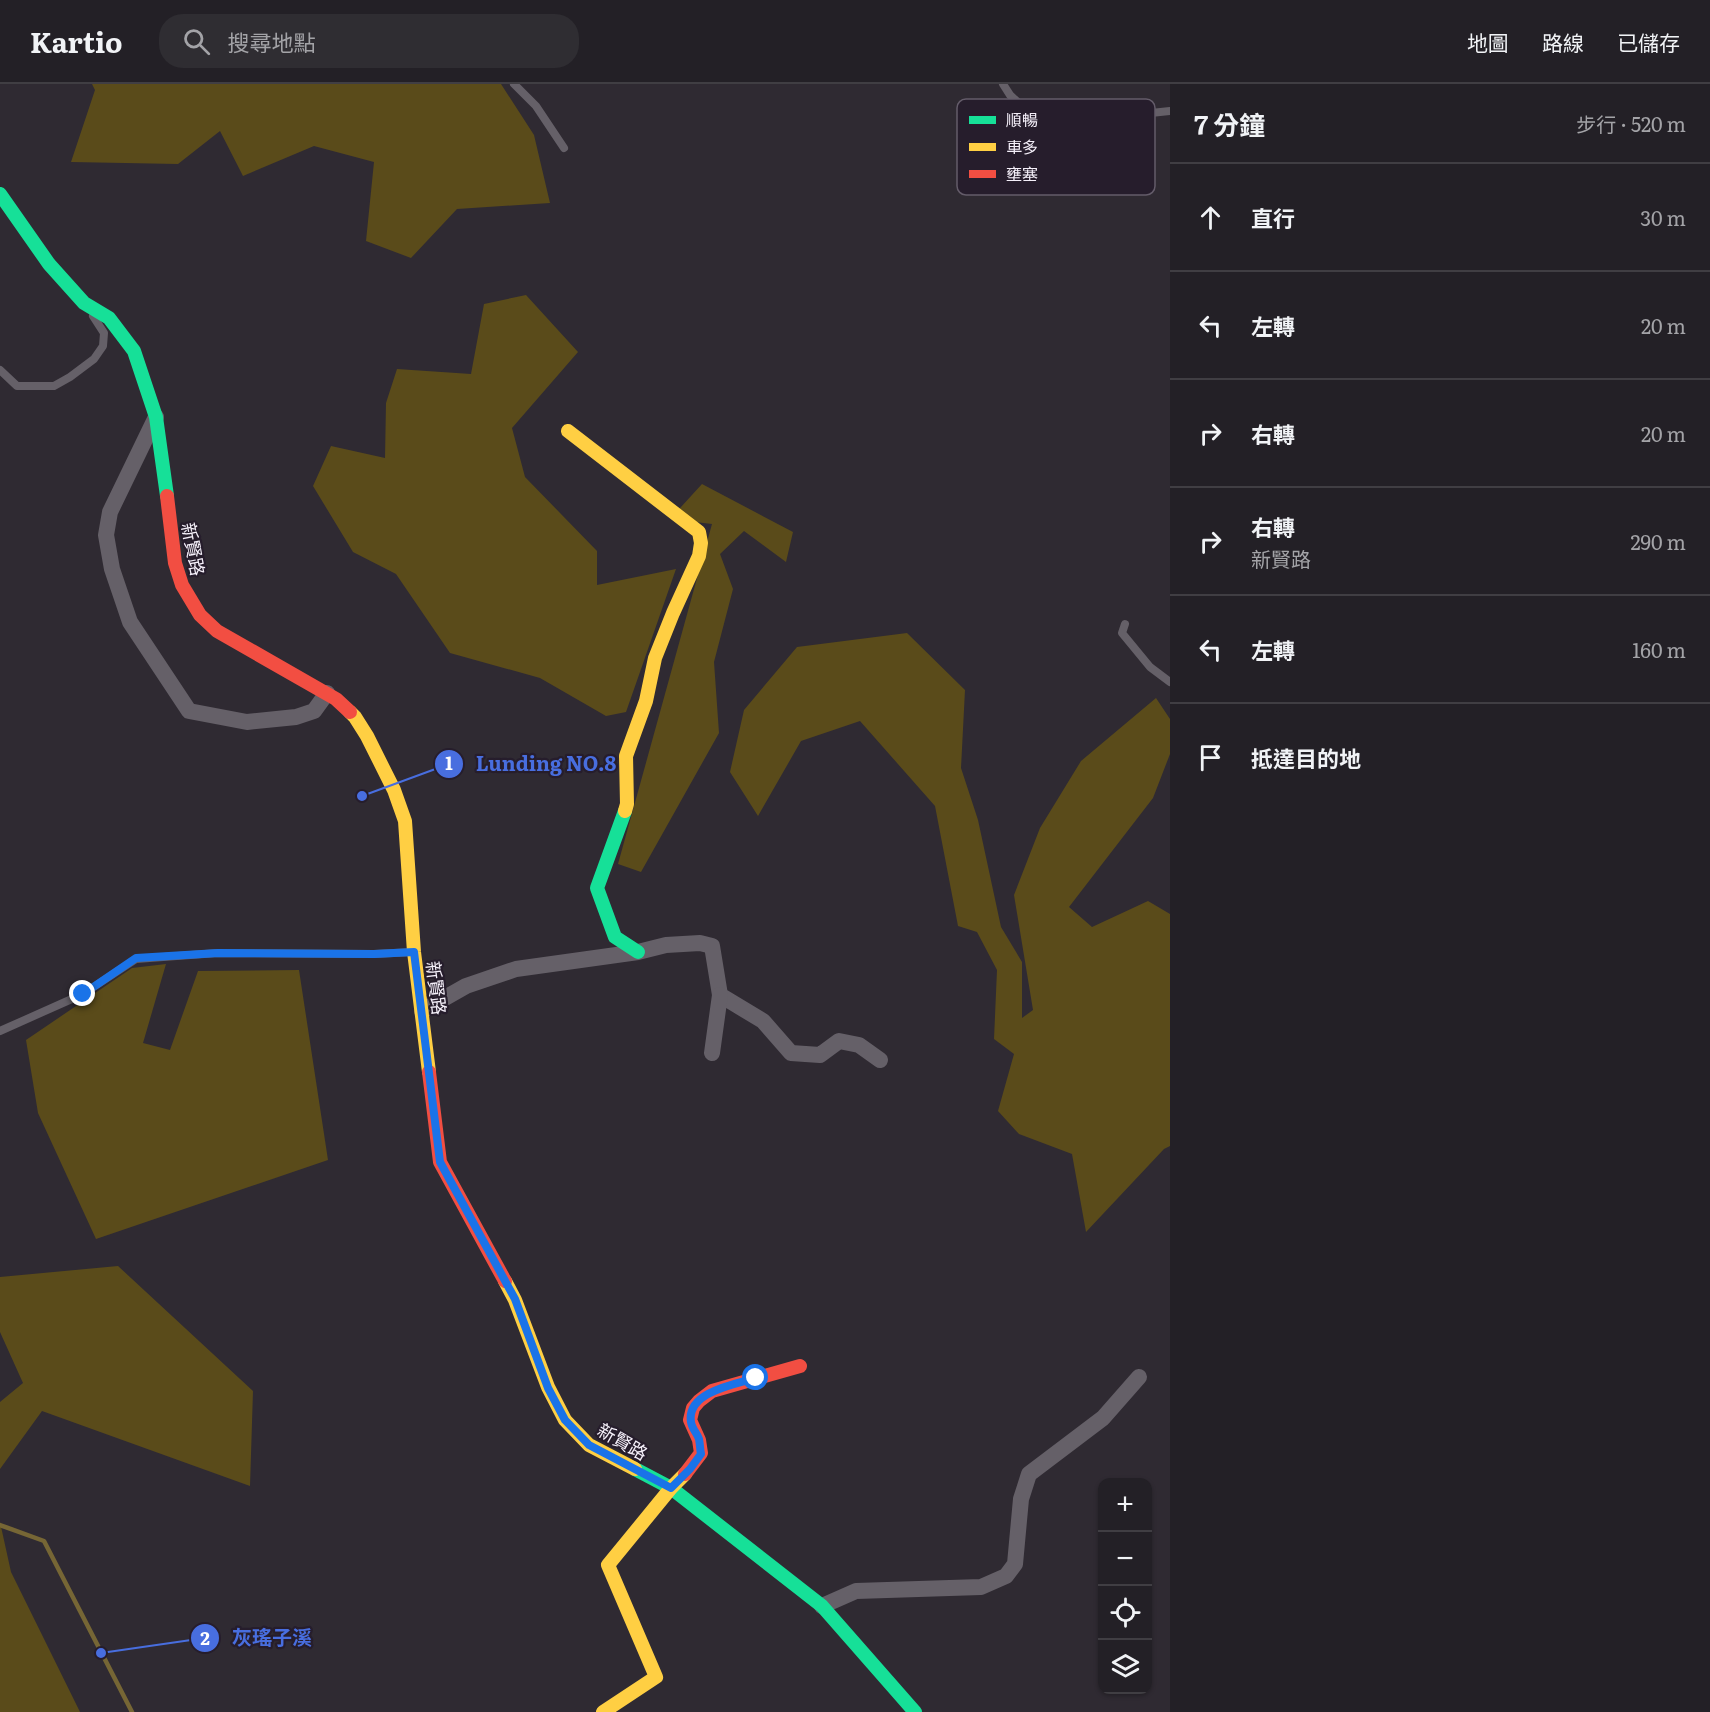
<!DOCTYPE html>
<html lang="zh-TW">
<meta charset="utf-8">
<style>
:root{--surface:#232026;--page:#2f2d32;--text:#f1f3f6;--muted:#a3a3a7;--line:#403e43}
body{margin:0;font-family:Literata,"Noto Sans TC",serif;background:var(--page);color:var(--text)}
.controls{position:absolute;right:18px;bottom:18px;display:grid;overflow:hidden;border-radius:12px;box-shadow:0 2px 4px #0004}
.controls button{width:54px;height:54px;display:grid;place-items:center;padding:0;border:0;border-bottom:2px solid var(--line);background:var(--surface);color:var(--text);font:30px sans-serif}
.stop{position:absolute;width:18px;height:18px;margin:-14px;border:4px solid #1a73e8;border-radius:50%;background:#fff}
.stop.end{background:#1a73e8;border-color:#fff;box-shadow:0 2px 6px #0008}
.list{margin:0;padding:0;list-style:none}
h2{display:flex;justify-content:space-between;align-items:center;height:78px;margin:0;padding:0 24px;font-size:26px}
h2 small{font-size:20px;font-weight:400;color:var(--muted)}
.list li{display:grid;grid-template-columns:39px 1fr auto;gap:18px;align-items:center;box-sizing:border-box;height:108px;padding:0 24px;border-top:2px solid var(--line)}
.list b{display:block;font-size:22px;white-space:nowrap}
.list p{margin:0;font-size:20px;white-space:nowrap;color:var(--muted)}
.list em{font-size:20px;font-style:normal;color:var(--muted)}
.icon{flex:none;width:33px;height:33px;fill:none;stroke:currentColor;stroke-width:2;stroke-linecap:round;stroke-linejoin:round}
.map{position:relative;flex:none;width:1170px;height:1628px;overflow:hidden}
header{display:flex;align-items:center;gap:36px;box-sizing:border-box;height:84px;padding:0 30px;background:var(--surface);border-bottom:2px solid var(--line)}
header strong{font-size:28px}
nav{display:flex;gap:33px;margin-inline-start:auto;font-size:21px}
.search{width:420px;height:54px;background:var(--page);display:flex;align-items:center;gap:15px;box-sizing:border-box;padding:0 21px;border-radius:24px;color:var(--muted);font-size:22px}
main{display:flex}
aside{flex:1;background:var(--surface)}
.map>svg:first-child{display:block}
</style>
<header>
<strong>Kartio</strong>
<div class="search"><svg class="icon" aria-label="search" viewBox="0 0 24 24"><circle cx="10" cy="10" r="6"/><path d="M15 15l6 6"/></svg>搜尋地點</div>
<nav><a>地圖</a><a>路線</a><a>已儲存</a></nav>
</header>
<main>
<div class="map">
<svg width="1170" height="1628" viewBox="0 0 1170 1628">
<rect width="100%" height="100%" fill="#2f2a32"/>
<g fill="#5a4b1a">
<path d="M92 0H501L534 51 550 119 457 125 411 174 366 157 374 78 314 62 243 92 220 47 178 80 71 78 95 6Z"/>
<path d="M526 211 578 268 512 344 525 393 597 467V501L676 485 626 628 606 632 540 594 450 569 396 490 353 468 313 402 331 362 385 374 386 319 397 285 471 290 484 220Z"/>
<path d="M702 400 793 448 786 478 744 447 720 470 733 505 714 578 719 649 641 788 618 780 712 440 670 435Z"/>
<path d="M907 549 965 606 961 684 978 736 1001 843 1022 878V934L1033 926 1014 811 1040 744 1081 677 1156 614 1170 635V670L1153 714 1069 823 1092 843 1148 817 1170 830V1062L1164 1065 1086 1148 1072 1070 1019 1050 998 1027 1014 970 994 955 997 886 977 848 958 842 935 722 860 637 801 657 758 732 730 688 744 626 797 563Z"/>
<path d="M166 880 143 959 170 966 198 887 299 886 328 1076 96 1155 38 1029 26 956 132 884Z"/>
<path d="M118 1182 253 1307 250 1402 42 1327 0 1385V1318L23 1299 0 1248V1193Z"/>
<path d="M0 1438 11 1488 80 1628H0Z"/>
</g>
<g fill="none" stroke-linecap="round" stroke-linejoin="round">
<path stroke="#766635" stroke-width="4.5" d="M0 1441 44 1457 132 1628"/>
<g stroke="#656068" stroke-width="8">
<path d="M514 0 536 22 564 64"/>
<path d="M1003 0 1010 11 1037 36 1056 39 1170 27"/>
<path d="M0 286 17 302H54L70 293 94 275 103 262 104 249 93 232"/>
<path d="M1125 540 1122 549 1150 583 1170 598"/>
<path d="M0 947 83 910 136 875 218 869 374 870 413 868"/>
</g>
<g stroke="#656068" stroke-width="16">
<path d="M156 333 110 428 106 451 112 485 130 538 189 627 247 638 296 633 314 627 327 609"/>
<path d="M422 927 466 902 516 885 638 868 666 861 700 859 712 862 720 911 763 937 791 969 820 971 839 957 859 961 880 976"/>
<path d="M712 969 720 911"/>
<path d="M822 1522 856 1507 981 1503 1006 1492 1015 1480 1021 1415 1029 1390 1103 1334 1139 1293"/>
</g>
<g stroke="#16e098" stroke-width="14">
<path d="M0 110 49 180 84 219 109 234 134 267 156 333 167 412"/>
<path d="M625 727 597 804 615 853 638 868"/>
<path d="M635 1385 671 1404 822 1522 915 1628"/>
</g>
<g stroke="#ffcf43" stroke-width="14">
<path d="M568 347 699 448 701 459 699 472 673 529 655 574 646 617 626 672 627 720 625 727"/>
<path d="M350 628 355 633 367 652 394 706 405 737 414 868 429 988"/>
<path d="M505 1197 515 1216 548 1303 565 1336 589 1361 635 1385"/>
<path d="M603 1628 656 1593 608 1481 671 1404 685 1390"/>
</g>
<g stroke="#f24e42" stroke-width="14">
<path d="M167 412 175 479 182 501 200 531 217 547 336 615 350 628"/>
<path d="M429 988 440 1078 505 1197"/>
<path d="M685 1390 701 1369 699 1356 690 1336 693 1324 699 1317 712 1307 800 1282"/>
</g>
</g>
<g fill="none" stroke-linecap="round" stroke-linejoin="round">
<path stroke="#1a73e8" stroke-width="8" d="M83 910 136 874 218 869 374 870 414 868 440 1078 515 1215 548 1304 565 1336 589 1361 671 1404 690 1385 701 1370C700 1365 700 1360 699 1355 697 1349 692 1345 691 1338 686 1308 736 1300 756 1294"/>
</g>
<g text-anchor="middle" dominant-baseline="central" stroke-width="4.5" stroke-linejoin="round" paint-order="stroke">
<g font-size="18" fill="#f5f0fa" stroke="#261d2c">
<text transform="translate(194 465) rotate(79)">新賢路</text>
<text transform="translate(437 904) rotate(83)">新賢路</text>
<text transform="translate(623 1357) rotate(30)">新賢路</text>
</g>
</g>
<rect x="957" y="15" width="198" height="96" rx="9" fill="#261d2c" stroke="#645c6a" stroke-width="1.5"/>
<rect x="969" y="32" width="27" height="8" fill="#16e098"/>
<rect x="969" y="59" width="27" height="8" fill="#ffcf43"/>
<rect x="969" y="86" width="27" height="8" fill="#f24e42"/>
<g font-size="16" fill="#f5f0fa">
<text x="1006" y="42">順暢</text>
<text x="1006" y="69">車多</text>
<text x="1006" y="96">壅塞</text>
</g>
<path fill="none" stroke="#486edf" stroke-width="2" d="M362 712L449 680M101 1569L205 1554"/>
<g fill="#486edf" stroke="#261d2c" stroke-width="2">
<circle cx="362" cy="712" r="6"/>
<circle cx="101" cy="1569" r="6"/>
<circle cx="449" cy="680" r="15"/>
<circle cx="205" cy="1554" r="15"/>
</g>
<g font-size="18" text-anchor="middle" font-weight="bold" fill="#fff">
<text x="449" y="686">1</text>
<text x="205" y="1561">2</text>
</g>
<g font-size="20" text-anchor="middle" font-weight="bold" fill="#486edf" stroke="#261d2c" stroke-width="4.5" stroke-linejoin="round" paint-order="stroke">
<text x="546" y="687">Lunding NO.8</text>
<text x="272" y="1561">灰瑤子溪</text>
</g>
</svg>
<div class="controls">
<button>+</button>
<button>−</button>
<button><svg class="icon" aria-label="locate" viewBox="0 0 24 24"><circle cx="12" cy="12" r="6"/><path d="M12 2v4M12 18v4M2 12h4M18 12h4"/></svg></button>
<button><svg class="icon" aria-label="layers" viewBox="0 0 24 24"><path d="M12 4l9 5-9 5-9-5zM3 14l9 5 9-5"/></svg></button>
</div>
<div class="stop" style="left:756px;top:1294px"></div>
<div class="stop end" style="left:83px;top:910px"></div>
</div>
<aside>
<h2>7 分鐘<small>步行 · 520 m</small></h2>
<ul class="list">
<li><svg class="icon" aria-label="ahead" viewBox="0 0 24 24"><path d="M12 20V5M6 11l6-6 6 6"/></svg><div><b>直行</b></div><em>30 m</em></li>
<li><svg class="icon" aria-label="left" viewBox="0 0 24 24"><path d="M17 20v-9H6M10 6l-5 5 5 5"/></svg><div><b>左轉</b></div><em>20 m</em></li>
<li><svg class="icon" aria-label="right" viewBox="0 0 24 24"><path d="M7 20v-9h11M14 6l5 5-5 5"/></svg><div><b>右轉</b></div><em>20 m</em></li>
<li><svg class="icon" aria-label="right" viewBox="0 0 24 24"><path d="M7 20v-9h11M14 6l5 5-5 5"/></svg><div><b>右轉</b><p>新賢路</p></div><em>290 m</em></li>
<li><svg class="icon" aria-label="left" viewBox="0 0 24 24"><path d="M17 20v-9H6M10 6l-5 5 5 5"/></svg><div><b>左轉</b></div><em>160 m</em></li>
<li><svg class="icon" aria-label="arrive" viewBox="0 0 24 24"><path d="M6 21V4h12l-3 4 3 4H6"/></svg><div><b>抵達目的地</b></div></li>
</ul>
</aside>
</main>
